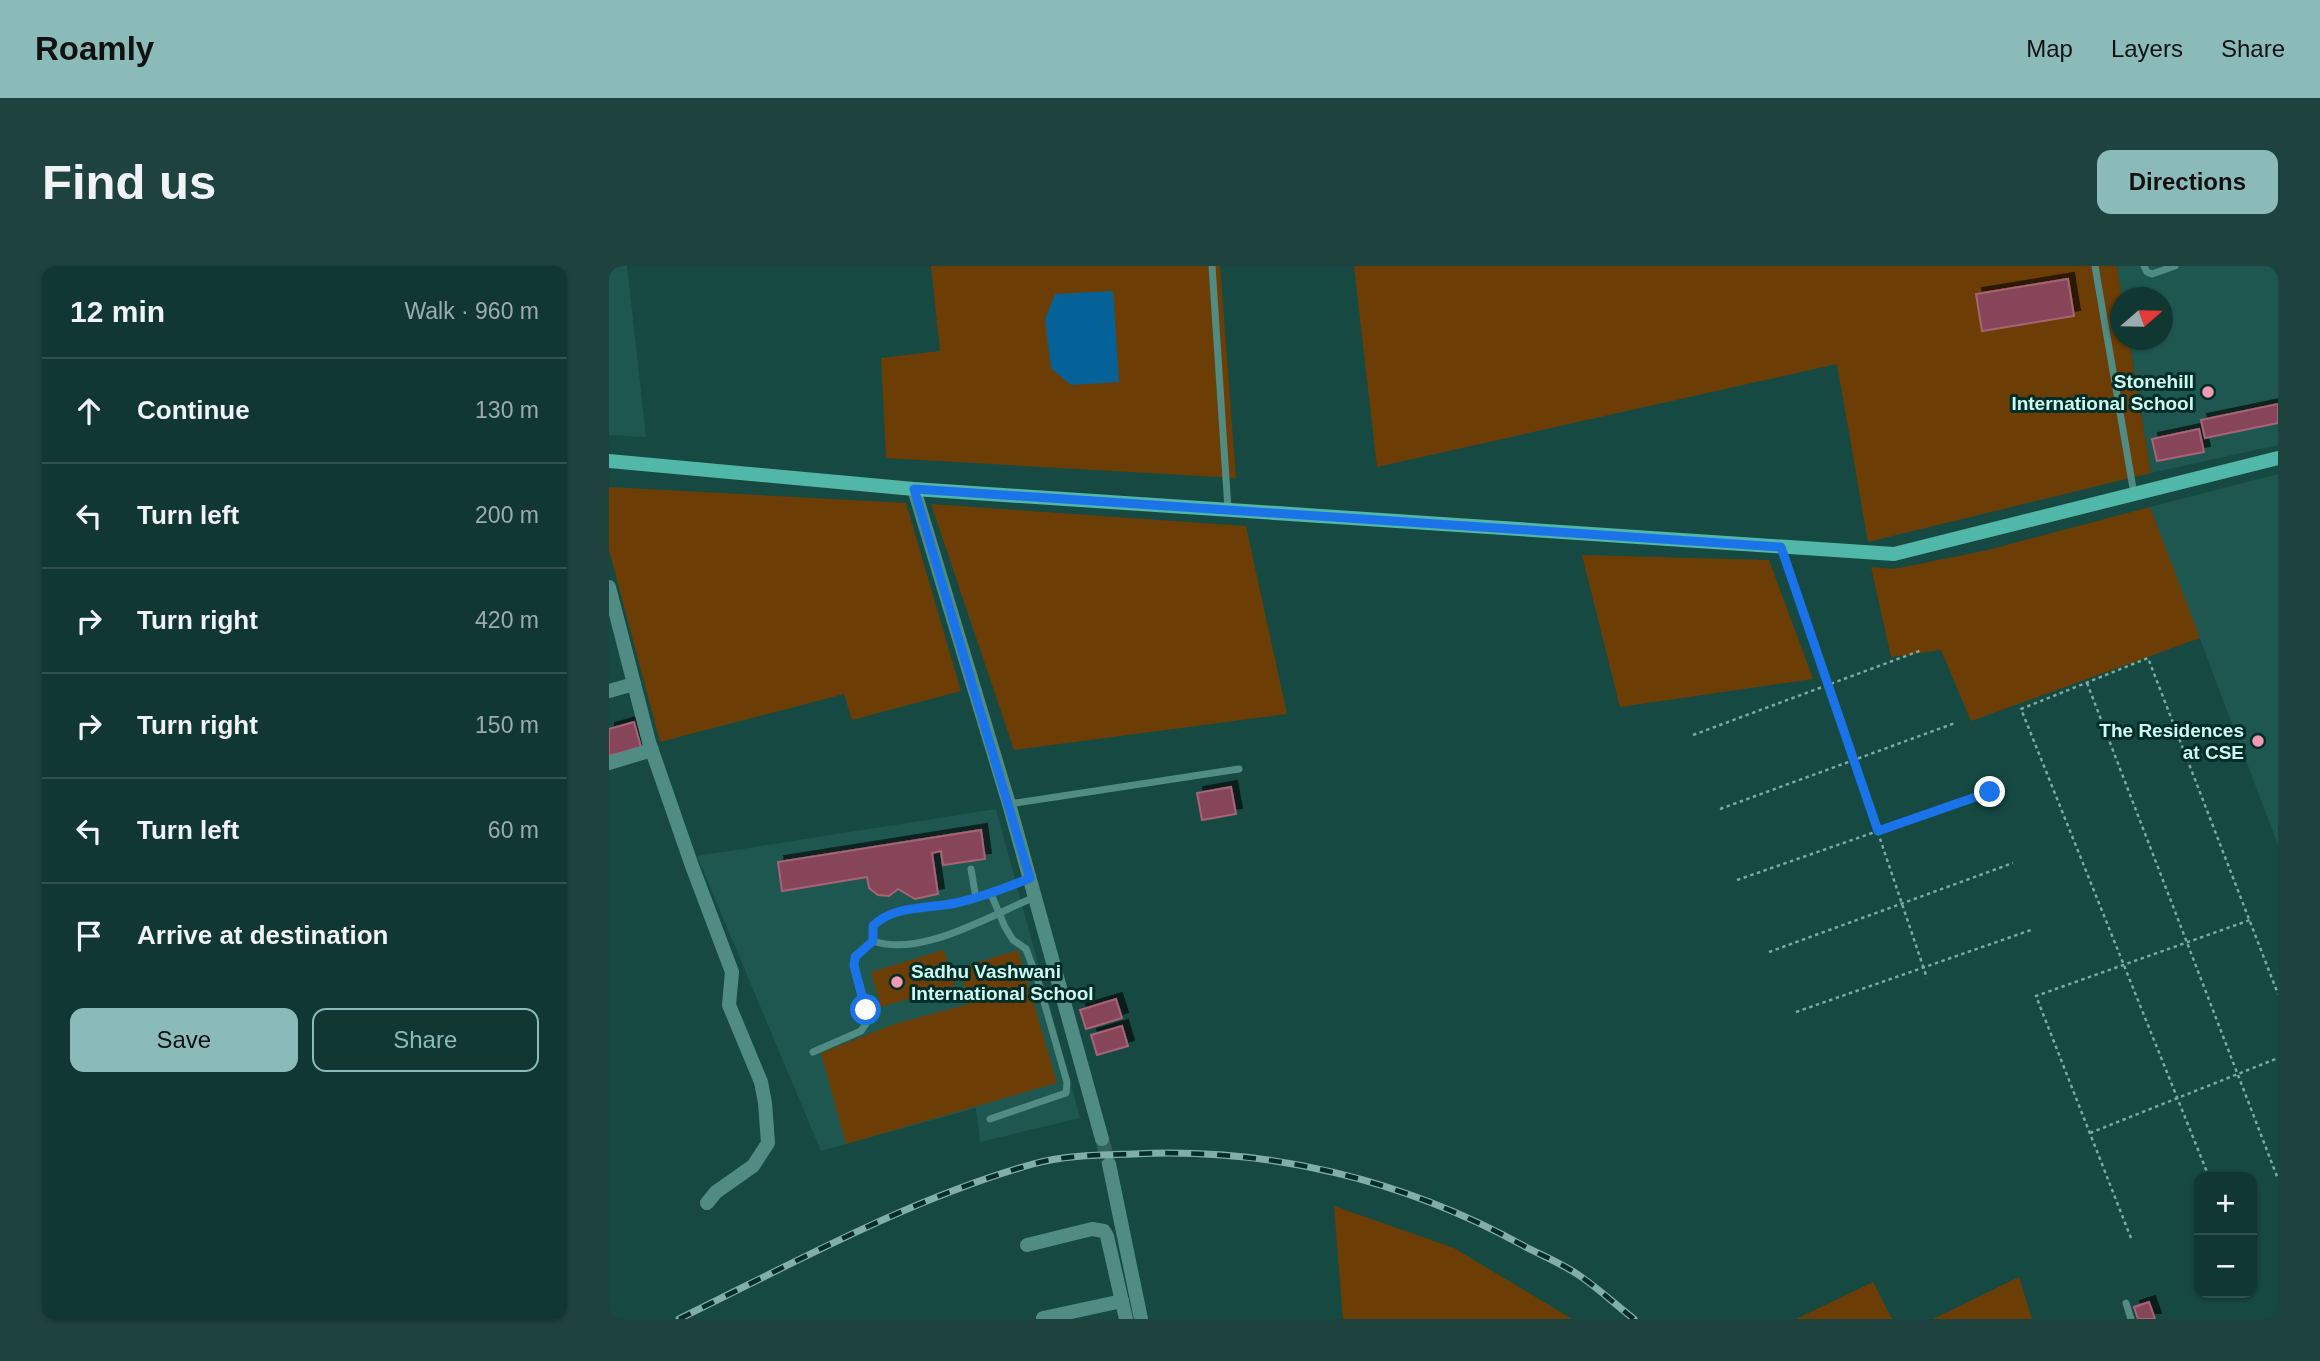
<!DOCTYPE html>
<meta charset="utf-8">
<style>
:root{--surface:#103732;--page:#1e423e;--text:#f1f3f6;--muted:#9cacac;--line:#30514d;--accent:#8bbbb9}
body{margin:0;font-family:Helvetica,sans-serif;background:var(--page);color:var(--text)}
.controls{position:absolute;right:21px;bottom:21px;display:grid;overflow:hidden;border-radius:14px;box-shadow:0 2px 5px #0004}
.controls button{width:63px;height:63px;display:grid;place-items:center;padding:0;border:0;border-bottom:2px solid var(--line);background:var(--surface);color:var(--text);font:35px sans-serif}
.compass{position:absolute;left:1501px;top:21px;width:63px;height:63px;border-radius:50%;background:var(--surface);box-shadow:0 2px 5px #0004;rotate:70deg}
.stop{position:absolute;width:21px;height:21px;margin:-16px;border:5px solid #1a73e8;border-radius:50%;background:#fff}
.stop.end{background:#1a73e8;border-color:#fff;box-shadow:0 2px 7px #0008}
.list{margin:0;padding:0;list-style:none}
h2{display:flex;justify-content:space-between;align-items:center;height:91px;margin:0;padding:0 28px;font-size:30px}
h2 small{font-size:23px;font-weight:400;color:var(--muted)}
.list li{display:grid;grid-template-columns:46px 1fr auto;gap:21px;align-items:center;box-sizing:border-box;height:105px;padding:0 28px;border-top:2px solid var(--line)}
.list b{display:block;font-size:26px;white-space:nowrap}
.list em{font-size:23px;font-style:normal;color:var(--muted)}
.actions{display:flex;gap:14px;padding:21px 28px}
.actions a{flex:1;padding:16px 0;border:2px solid var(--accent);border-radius:14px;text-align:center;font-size:24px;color:var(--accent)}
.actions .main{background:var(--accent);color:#111}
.icon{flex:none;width:38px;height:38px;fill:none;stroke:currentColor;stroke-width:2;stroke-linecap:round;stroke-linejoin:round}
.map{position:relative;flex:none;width:1669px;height:1053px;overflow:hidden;border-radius:14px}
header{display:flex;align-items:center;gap:42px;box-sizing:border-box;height:98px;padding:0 35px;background:var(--accent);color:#111}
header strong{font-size:33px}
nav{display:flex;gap:38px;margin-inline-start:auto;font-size:24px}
.intro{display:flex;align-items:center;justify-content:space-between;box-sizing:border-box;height:168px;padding:0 42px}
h1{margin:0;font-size:49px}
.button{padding:18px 32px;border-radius:14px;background:var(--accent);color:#111;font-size:24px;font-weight:700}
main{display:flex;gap:42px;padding:0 42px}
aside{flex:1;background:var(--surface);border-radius:14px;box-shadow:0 2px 5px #0004}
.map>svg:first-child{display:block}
</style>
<header>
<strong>Roamly</strong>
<nav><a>Map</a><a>Layers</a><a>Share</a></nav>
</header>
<div class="intro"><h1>Find us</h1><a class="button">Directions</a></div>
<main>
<aside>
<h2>12 min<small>Walk · 960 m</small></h2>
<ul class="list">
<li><svg class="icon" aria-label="ahead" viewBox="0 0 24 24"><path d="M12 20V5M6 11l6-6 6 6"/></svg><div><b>Continue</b></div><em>130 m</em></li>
<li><svg class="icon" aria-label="left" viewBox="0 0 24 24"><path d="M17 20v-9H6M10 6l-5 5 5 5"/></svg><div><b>Turn left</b></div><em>200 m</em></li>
<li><svg class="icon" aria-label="right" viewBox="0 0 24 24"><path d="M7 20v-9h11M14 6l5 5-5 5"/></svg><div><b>Turn right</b></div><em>420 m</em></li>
<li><svg class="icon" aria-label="right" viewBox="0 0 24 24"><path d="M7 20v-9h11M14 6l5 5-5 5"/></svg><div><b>Turn right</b></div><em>150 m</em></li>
<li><svg class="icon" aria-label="left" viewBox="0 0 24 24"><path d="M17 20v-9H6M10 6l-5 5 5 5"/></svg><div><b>Turn left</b></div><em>60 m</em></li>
<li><svg class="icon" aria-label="arrive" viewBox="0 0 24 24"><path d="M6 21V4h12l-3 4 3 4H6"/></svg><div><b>Arrive at destination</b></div></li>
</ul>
<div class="actions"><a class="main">Save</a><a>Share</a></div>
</aside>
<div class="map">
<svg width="1669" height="1053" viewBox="0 0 1669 1053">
<defs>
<filter id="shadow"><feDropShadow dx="6" dy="-6" stdDeviation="0" flood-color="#0009"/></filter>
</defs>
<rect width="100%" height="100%" fill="#164942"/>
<g fill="#1e5750">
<path d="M0 0H18L37 171 0 169Z"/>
<path d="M1508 0H1669V179L1542 207 1520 74H1554V32L1513 31Z"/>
<path d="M1669 208V579L1541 241Z"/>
<path d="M387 543 471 852 371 876 367 842 212 885 88 590Z"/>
</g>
<g fill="#6c3e05">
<path d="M322 0H611L627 212 277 192 272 92 331 85Z"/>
<path d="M745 0H1508L1513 31 1512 74H1520L1542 207 1259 276 1228 98 768 201Z"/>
<path d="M0 221 297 237 352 425 243 454 235 428 51 476 0 284Z"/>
<path d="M322 238 637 260 678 448 405 484Z"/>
<path d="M1541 241 1591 372 1362 455 1332 384 1282 391 1262 301 1285 303 1379 284Z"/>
<path d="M973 289 1160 294 1204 413 1011 441Z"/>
<path d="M335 684 346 719 272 741 262 706Z"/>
<path d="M409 684 448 817 237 878 212 787 286 758 360 738 350 702Z"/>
<path d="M725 940 845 982 963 1053H734Z"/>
<path d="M1410 1011 1423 1053H1324Z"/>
<path d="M1264 1016 1283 1053H1187Z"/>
</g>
<path fill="#046298" d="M504 25 510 116 462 119 442 102 436 54 446 28Z"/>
<g fill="#864558" stroke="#a86375" stroke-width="2" filter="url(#shadow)">
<path d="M1459 13 1465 50 1373 65 1367 28Z"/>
<path d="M1669 138V157L1596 172 1592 154Z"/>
<path d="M1590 163 1595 186 1548 195 1543 173Z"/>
<path d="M25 456 32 481 0 490V463Z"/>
<path d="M622 521 627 548 593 554 588 527Z"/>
<path d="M372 564 376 593 334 599 332 585 323 587 329 628 306 633 289 623 280 630 269 629 260 622 258 611 173 625 169 596Z"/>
<path d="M507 733 513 752 477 763 471 744Z"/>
<path d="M513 760 519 780 488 789 482 769Z"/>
<path d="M1540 1036 1546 1053H1529L1525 1041Z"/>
</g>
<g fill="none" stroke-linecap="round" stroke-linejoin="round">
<path stroke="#31635c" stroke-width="14" stroke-dasharray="14 7" stroke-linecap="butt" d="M493 873 500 898"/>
<g stroke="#7aaaa2" stroke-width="2.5" stroke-dasharray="3.5 3.5" stroke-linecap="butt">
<path d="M1177 294 1318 712"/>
<path d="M1478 417 1669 913"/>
<path d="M1084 469 1313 384"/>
<path d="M1111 543 1346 457"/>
<path d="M1128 614 1381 526"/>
<path d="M1160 686 1404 597"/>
<path d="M1187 746 1422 664"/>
<path d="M1481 867 1669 792"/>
<path d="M1600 911 1412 443 1539 392 1669 728"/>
<path d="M1522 972 1427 730 1641 654"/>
</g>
<g stroke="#508c83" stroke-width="7">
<path d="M603 0 619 243"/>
<path d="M1486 0 1525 228"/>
<path d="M1535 0 1538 6 1543 8 1566 0"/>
<path d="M400 538 630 503"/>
<path d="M362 603 367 632"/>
<path d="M420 612C396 622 372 632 347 637 320 643 284 639 264 659V675C312 692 382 649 426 631"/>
<path d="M204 786 252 765 258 756 245 700 246 690 264 675"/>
<path d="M381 853 457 827 458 816 429 715 417 683 404 674 396 661 382 628"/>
<path d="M1517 1037 1522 1053"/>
</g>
<g stroke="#508c83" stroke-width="14">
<path d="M0 321 40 476 83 600 123 706 120 739 152 816 156 837 159 877 144 900 107 926 98 937"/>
<path d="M0 425 25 418"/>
<path d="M0 497 43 484"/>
<path d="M418 979 483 963 495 965 498 970 517 1053"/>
<path d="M434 1052 513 1035"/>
</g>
<g stroke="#508c83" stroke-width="14">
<path d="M305 223 400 538 493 873"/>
<path d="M500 898 532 1053"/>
</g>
<path stroke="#51b7a8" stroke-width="14" d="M0 195 305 223 1285 288 1669 192"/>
<g stroke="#80afa8" stroke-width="7">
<path id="rail" d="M70 1053C185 997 300 933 424 898 455 889 491 889 524 888 661 881 795 914 915 980 934 990 954 998 971 1010 990 1023 1007 1039 1025 1053"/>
</g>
<use href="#rail" stroke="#032d28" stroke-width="4.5" stroke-dasharray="13" stroke-linecap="butt"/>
</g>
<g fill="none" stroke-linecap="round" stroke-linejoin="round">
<path stroke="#1a73e8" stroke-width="9" d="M257 744 245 700 246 691 264 675V660C284 639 320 643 347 637 373 631 397 622 421 612L305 223 1172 281 1269 565 1381 526"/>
</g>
<g fill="#f19ab0" stroke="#032d28" stroke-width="2.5">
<circle cx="1599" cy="126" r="7"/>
<circle cx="1649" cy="475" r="7"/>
<circle cx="288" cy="716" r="7"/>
</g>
<g text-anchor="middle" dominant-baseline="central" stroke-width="6" stroke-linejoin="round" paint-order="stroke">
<g font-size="19" font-weight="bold" fill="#cdf9f1" stroke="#032d28" text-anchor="end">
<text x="1585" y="115">Stonehill<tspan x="1585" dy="22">International School</tspan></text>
<text x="1635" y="464">The Residences<tspan x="1635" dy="22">at CSE</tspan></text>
<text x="302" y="705" text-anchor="start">Sadhu Vashwani<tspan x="302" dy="22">International School</tspan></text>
</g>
</g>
</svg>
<div class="controls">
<button>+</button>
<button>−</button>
</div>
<svg class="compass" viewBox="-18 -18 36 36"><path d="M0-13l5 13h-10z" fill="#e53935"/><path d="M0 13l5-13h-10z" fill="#9cacac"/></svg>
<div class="stop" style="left:257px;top:744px"></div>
<div class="stop end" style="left:1381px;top:526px"></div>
</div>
</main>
